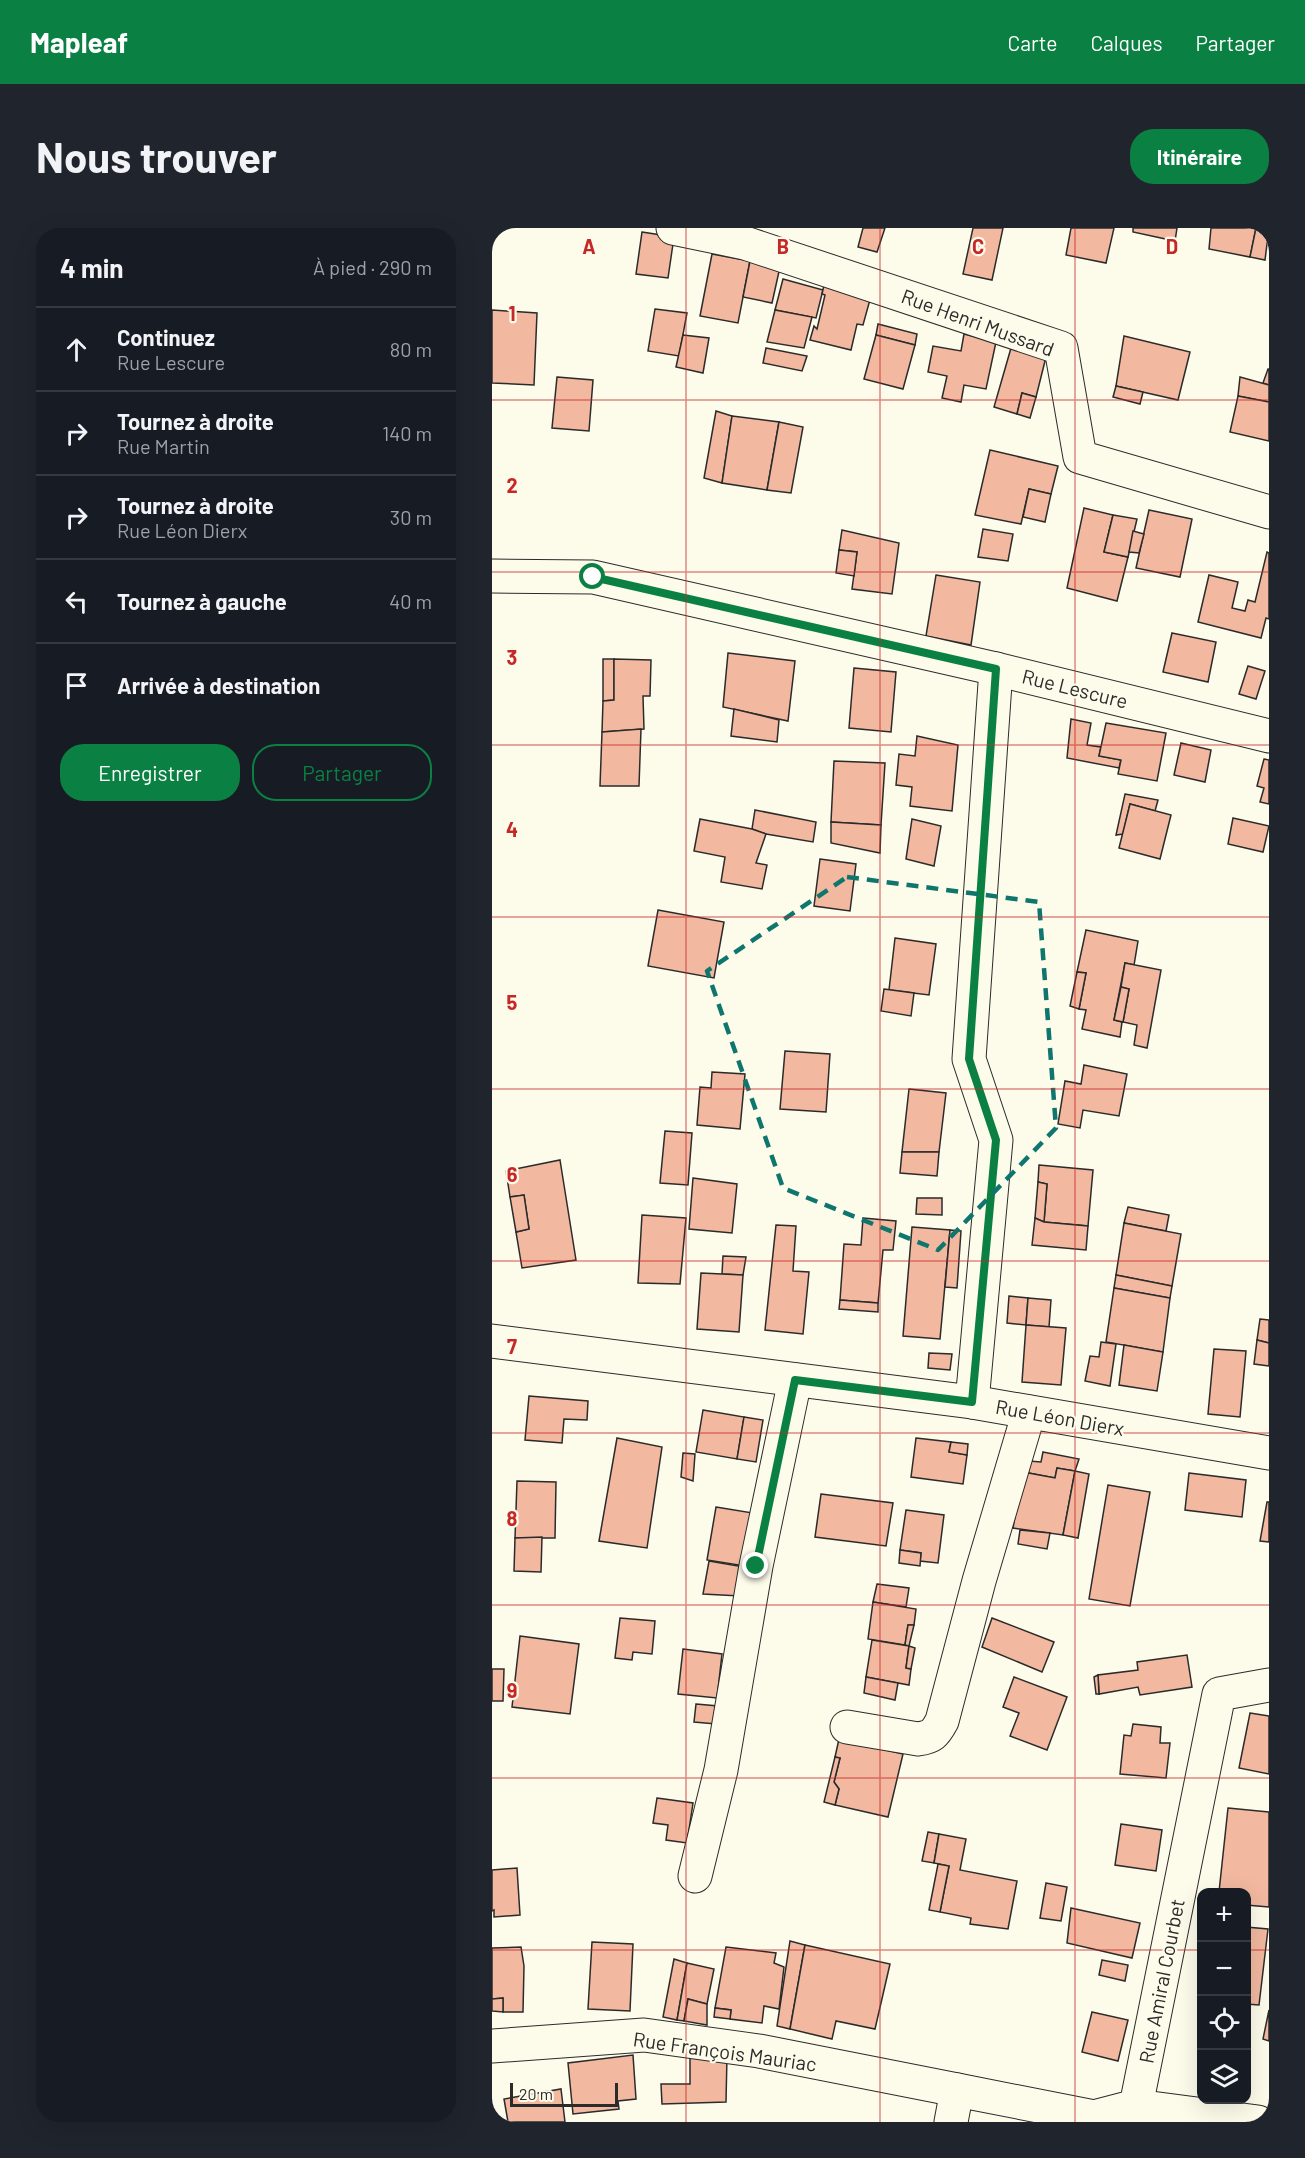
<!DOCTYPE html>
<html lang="fr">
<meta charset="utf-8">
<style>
:root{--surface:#171b24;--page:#20242c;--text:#f1f3f6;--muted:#9ea1a6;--line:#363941;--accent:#0b8043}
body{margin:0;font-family:Barlow,sans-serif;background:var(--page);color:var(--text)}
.controls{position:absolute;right:18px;bottom:18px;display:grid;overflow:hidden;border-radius:12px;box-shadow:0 6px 24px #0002}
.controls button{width:54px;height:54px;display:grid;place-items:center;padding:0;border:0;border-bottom:2px solid var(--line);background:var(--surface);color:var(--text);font:30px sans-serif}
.scale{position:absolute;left:18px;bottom:15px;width:108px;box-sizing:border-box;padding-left:6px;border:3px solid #2b2b2b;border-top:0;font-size:16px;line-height:21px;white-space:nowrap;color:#2b2b2b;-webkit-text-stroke:4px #fdfbea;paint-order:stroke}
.stop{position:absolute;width:18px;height:18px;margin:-14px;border:4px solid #0b8043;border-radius:50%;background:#fff}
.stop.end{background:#0b8043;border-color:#fff;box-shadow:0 2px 6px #0008}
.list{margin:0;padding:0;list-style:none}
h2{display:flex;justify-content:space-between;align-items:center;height:78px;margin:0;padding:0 24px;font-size:26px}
h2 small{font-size:20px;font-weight:400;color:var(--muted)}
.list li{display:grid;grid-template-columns:39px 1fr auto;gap:18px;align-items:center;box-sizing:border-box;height:84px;padding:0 24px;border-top:2px solid var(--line)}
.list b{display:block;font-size:22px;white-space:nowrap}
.list p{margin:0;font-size:20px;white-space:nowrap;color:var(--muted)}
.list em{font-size:20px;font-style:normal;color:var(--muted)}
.actions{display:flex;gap:12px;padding:18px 24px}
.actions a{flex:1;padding:14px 0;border:2px solid var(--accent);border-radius:24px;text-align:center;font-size:21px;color:var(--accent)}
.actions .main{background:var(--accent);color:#fff}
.icon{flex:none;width:33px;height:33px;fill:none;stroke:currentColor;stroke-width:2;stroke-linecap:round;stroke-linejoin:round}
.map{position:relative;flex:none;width:777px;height:1894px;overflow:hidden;border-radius:24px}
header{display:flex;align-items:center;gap:36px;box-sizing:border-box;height:84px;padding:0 30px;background:var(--accent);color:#fff}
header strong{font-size:28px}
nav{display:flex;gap:33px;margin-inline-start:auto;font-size:21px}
.intro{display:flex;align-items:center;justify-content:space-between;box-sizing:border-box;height:144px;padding:0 36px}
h1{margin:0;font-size:42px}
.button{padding:15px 27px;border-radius:24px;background:var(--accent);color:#fff;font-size:21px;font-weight:700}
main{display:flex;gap:36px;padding:0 36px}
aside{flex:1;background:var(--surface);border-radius:24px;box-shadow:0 6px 24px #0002}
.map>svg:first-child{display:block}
</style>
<header>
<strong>Mapleaf</strong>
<nav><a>Carte</a><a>Calques</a><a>Partager</a></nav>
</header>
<div class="intro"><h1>Nous trouver</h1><a class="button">Itinéraire</a></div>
<main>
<aside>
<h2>4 min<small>À pied · 290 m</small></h2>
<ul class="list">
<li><svg class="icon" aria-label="ahead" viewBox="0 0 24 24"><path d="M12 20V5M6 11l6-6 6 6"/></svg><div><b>Continuez</b><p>Rue Lescure</p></div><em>80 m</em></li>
<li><svg class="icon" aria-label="right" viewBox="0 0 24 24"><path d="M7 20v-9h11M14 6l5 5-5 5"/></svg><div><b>Tournez à droite</b><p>Rue Martin</p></div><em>140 m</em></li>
<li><svg class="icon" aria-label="right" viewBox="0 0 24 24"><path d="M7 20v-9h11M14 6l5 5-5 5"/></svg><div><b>Tournez à droite</b><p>Rue Léon Dierx</p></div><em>30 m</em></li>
<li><svg class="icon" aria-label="left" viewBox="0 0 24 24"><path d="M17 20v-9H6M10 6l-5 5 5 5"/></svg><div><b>Tournez à gauche</b></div><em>40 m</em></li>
<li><svg class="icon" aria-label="arrive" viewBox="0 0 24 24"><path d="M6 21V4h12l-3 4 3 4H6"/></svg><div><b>Arrivée à destination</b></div></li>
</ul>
<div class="actions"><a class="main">Enregistrer</a><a>Partager</a></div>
</aside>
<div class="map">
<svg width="777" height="1894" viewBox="0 0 777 1894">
<rect width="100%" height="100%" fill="#fdfbea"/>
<g fill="#f2b8a0" stroke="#2b2b2b" stroke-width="1.5">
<path d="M371 0H393L385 24 366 19Z"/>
<path d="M481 0H511L500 52 471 46Z"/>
<path d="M579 0H622L614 35 574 27Z"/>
<path d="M641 0H685L683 13 641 4Z"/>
<path d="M719 0H764L758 29 717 21Z"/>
<path d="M764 0H777L773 32 758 29Z"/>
<path d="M150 4 182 9 176 50 144 46Z"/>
<path d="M220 26 258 33 246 95 208 88Z"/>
<path d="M258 33 288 39 280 75 251 69Z"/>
<path d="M291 51 331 62 324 90 283 82Z"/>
<path d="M332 57 379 68 371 97 365 96 359 122 318 112 322 98 325 101 333 67 330 66Z"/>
<path d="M163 81 195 85 187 128 156 123Z"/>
<path d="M0 82 45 85 42 157 0 155Z"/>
<path d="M283 82 320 89 312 120 275 114Z"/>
<path d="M386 96 425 106 423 117 384 107Z"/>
<path d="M472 106 504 114 494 161 472 157 469 174 450 170 455 148 436 144 441 118 469 123Z"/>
<path d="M191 107 217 110 211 145 184 139Z"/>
<path d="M384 107 423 117 411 161 372 151Z"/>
<path d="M632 108 698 124 686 172 624 158Z"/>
<path d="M274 120 315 128 310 143 271 135Z"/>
<path d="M519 120 554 129 544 169 530 165 525 186 502 179Z"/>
<path d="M776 141H777V157L771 155Z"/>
<path d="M65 149 101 152 97 203 60 200Z"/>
<path d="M748 149 777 157V174L746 168Z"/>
<path d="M624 158 651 164 648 176 621 169Z"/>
<path d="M530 165 544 169 538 190 525 186Z"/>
<path d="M746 168 777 174V213L738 204Z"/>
<path d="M224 183 240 188 230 255 212 250Z"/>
<path d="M240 188 287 194 275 262 230 255Z"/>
<path d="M287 194 311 199 299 265 275 262Z"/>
<path d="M498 222 566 238 559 266 537 261 529 296 483 287Z"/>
<path d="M537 261 559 266 553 294 531 289Z"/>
<path d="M592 280 621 287 612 324 636 329 625 373 575 360Z"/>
<path d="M657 282 700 291 688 349 644 340Z"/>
<path d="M621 287 645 291 636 329 612 324Z"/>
<path d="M491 301 521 306 516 333 486 329Z"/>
<path d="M350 302 407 315 400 366 360 361 365 324 347 322Z"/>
<path d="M641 303 652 306 647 325 637 324Z"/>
<path d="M347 322 365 324 362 348 344 345Z"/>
<path d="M775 324 777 325V391L774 390 769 410 706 394 717 347 746 354 740 380 753 383 756 372 763 374Z"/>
<path d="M444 347 488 354 479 417 434 408Z"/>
<path d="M680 405 724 414 716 454 671 444Z"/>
<path d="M236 425 303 433 296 493 231 479Z"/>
<path d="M111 431H122V472L111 473Z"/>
<path d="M122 431 159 432 158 468H151L152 501 110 504 111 473 122 472Z"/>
<path d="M756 438 773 443 764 471 747 466Z"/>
<path d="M362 440 404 444 399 504 357 500Z"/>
<path d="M242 481 287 492 285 514 239 508Z"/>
<path d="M579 491 599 495 595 517 609 519 607 528 629 532 627 540 575 530Z"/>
<path d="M614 495 674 505 665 553 626 546 629 532 607 528Z"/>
<path d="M149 501 147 558H108L110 504Z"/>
<path d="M425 508 466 517 460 583 418 578 420 559 404 557 407 526 423 528Z"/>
<path d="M689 515 719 522 713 554 682 547Z"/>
<path d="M772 531 777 532V576L768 574 772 560 765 558Z"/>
<path d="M342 533 393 535 389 597 339 594Z"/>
<path d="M633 566 666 572 663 583 638 576 631 606 624 607Z"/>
<path d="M638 576 679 587 668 631 627 620Z"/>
<path d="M263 582 324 594 321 614 274 606 260 601Z"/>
<path d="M741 590 777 598 771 624 736 616Z"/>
<path d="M208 591 260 601 274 606 264 635 275 637 270 661 229 654 233 629 202 623Z"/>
<path d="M420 591 449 598 442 638 414 631Z"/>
<path d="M339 594 389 597 388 625 339 615Z"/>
<path d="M328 631 364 636 358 683 322 678Z"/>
<path d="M166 682 232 694 222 750 156 738Z"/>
<path d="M594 702 646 713 642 737 633 735 622 792 630 794 628 809 590 801 594 782 587 781 594 745 585 744Z"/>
<path d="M403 710 444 716 437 767 397 762Z"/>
<path d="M633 735 669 742 655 820 642 817 645 797 631 794 637 761 629 759Z"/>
<path d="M585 744 594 745 587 781 578 778Z"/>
<path d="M629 759 637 761 631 794 622 792Z"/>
<path d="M392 761 422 765 419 788 389 783Z"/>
<path d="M293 823 338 826 334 884 288 881Z"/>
<path d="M592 837 635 846 627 888 591 882 588 900 566 896 573 853 589 856Z"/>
<path d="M220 844 253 846 248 901 205 897 208 859 219 860Z"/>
<path d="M417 861 454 865 447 924H410Z"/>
<path d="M173 903 200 905 196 957 168 955Z"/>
<path d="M410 924H447L445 948 408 945Z"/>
<path d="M68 932 84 1032 30 1040 24 1004 37 1001 32 967 18 969 14 943Z"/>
<path d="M547 937 601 942 596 998 552 994 555 956 546 954Z"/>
<path d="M201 950 245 956 240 1005 197 1001Z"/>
<path d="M546 954 555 956 552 994 543 990Z"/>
<path d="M32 967 37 1001 24 1004 18 969Z"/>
<path d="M425 970H450V987L424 986Z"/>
<path d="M636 979 677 987 674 1003 632 995Z"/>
<path d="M150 987 194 990 188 1056 146 1055Z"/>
<path d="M371 990 404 993 401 1022H391L386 1075 348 1072 352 1016 369 1017Z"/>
<path d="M543 990 552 994 596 998 594 1022 540 1017Z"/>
<path d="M632 995 689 1006 680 1058 624 1047Z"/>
<path d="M284 997 304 998 301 1043 317 1044 311 1106 273 1102Z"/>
<path d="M420 999 458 1002 448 1111 411 1108Z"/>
<path d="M458 1002 469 1003 465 1060 453 1059Z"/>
<path d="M231 1028 254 1029 251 1047 230 1046Z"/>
<path d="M209 1045 251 1047 247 1104 205 1101Z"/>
<path d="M624 1047 680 1058 678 1070 622 1060Z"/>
<path d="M622 1060 678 1070 671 1124 614 1114Z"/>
<path d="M517 1068 536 1070 534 1097 515 1095Z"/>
<path d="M536 1070 559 1072 557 1099 534 1097Z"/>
<path d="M348 1072 386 1075V1084L347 1081Z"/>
<path d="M768 1091 777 1092V1115L765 1112Z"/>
<path d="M534 1097 574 1100 569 1157 530 1154Z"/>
<path d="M765 1112 777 1115V1138L762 1136Z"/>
<path d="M609 1114 624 1116 618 1158 593 1153 598 1128 607 1129Z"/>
<path d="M632 1117 671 1124 665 1163 627 1157Z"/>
<path d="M722 1121 754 1123 748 1189 716 1186Z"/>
<path d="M437 1125 460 1126 458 1142 436 1140Z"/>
<path d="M37 1168 96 1173 95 1192 72 1191 70 1215 33 1212Z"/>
<path d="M211 1182 252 1189 245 1231 204 1224Z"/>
<path d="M252 1189 271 1192 264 1234 245 1231Z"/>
<path d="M125 1210 170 1219 155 1320 107 1313Z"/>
<path d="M424 1210 459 1214 457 1224 475 1227 471 1256 419 1249Z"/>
<path d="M459 1214 476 1216 475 1227 457 1224Z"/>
<path d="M551 1224 587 1231 583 1243 565 1240 563 1250 531 1244 537 1233 549 1234Z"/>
<path d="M191 1225 203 1226 201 1253 189 1249Z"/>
<path d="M565 1240 583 1243 571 1307 521 1300 531 1244 563 1250Z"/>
<path d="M583 1243 597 1246 586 1310 571 1307Z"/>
<path d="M697 1245 754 1252 750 1289 693 1282Z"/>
<path d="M25 1253 64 1254 63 1310H23Z"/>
<path d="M616 1257 658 1264 638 1378 597 1371Z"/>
<path d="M329 1266 401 1275 394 1318 323 1309Z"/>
<path d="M775 1274H777V1314L768 1313Z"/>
<path d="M224 1279 261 1285 253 1338 215 1332Z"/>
<path d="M414 1282 452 1287 446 1335 428 1333 429 1325 408 1322Z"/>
<path d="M528 1302 558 1305 555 1321 526 1316Z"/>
<path d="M50 1309 49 1344 22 1343 23 1310Z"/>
<path d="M408 1322 429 1325 428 1338 407 1335Z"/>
<path d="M217 1333 252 1339 248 1368 211 1366Z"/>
<path d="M385 1356 417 1360 414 1379 381 1374Z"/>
<path d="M381 1374 424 1381 422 1397H416L413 1417 376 1411Z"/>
<path d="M128 1390 163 1393 160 1426 141 1424 140 1432 123 1430Z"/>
<path d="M500 1390 562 1414 550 1444 490 1419Z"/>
<path d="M416 1397H422L417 1418 413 1417Z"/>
<path d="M28 1408 87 1416 78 1486 20 1479Z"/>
<path d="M380 1412 417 1418 414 1440 419 1441 417 1457 374 1449Z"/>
<path d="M417 1418 423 1420 419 1441 414 1440Z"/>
<path d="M191 1421 230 1426 225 1470 186 1466Z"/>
<path d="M695 1427 700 1459 648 1467 646 1459 607 1466 606 1447 646 1442 645 1434Z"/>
<path d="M0 1441H12L11 1473H0Z"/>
<path d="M606 1447 607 1466H604L602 1449Z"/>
<path d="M374 1449 406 1455 403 1472 372 1465Z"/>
<path d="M522 1449 575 1469 555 1522 518 1508 527 1485 511 1479Z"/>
<path d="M204 1476 226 1478 224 1496 202 1494Z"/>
<path d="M758 1485 777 1488V1546L747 1540Z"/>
<path d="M641 1496 669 1499 668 1515H678L674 1550 628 1546 632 1507 639 1508Z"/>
<path d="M347 1511 411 1526 396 1589 343 1577 347 1561 342 1554 348 1530 343 1529Z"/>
<path d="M343 1529 348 1530 342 1554 347 1561 343 1577 332 1574Z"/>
<path d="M165 1570 201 1575 195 1615 174 1612 176 1597 161 1595Z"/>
<path d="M736 1580 777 1584V1679L754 1677V1664H727Z"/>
<path d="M629 1596 670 1602 664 1643 623 1637Z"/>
<path d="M436 1604 447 1606 442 1635 430 1633Z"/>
<path d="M447 1606 474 1611 468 1642 525 1653 516 1701 478 1696 479 1690 448 1684 457 1638 442 1635Z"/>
<path d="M446 1636 457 1638 448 1684 437 1682Z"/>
<path d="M25 1640 28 1687 2 1689V1682L0 1683V1642Z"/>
<path d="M554 1655 575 1659 569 1693 548 1690Z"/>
<path d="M579 1680 648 1695 640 1730 575 1715Z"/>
<path d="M754 1699 776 1701 767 1777 754 1776Z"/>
<path d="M298 1713 313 1717 298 1801 285 1798Z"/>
<path d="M100 1714 141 1716 138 1783 96 1781Z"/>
<path d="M313 1717 398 1736 383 1801 344 1793 340 1811 298 1801Z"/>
<path d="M29 1719 32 1738 31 1784H11V1770L0 1771V1720Z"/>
<path d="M234 1719 284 1725 282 1735 292 1739 287 1781 272 1778 270 1795 238 1791 239 1782 223 1780Z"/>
<path d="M182 1731 195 1735 185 1792 171 1789Z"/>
<path d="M610 1732 636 1737 633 1753 607 1747Z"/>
<path d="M195 1735 222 1741 215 1776 196 1771 192 1793 185 1792Z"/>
<path d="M11 1770V1784L0 1783V1771Z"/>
<path d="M196 1771 215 1776V1797L192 1793Z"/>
<path d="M223 1780 239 1782 238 1791 222 1789Z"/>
<path d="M777 1782V1813L771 1811Z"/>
<path d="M600 1784 636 1792 626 1833 590 1824Z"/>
<path d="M141 1827 144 1871 126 1873 127 1881 81 1886 76 1835Z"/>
<path d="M235 1828 234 1874 170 1876 169 1856H198V1830Z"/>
<path d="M69 1861 73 1894H16L12 1871Z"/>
</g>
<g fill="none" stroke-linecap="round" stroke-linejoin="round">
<g stroke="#2b2b2b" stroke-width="35">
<g id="minor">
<path d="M181 0 253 15 569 120 588 229 777 284"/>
<path d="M0 348 101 349 504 441 777 508"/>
<path d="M0 1113 480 1174 777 1225"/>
<path d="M480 1174 504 912 477 831 504 441"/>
<path d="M355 1499 426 1511C440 1509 443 1506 450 1493L487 1353 537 1184"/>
<path d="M203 1648 229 1542 264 1338 303 1152"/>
<path d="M0 1818 152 1807 267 1823 465 1862"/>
<path d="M644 1878 766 1894"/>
<path d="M459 1894 465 1862 602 1889 644 1878 727 1466 777 1457"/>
</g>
</g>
<use href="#minor" stroke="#fdfbea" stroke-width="33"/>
</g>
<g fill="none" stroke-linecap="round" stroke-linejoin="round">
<path stroke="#0b8043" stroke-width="8" d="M101 349 504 441 477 831 504 912 480 1174 303 1152 264 1338"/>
</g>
<path fill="none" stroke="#0f766e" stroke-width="4.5" stroke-dasharray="12 8" stroke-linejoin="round" d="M355 649 547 674 564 900 446 1022 291 960 215 743Z"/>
<path fill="none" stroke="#c62828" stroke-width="1.5" stroke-opacity="0.55" d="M194 0V1894M388 0V1894M583 0V1894M0 172H777M0 344H777M0 517H777M0 689H777M0 861H777M0 1033H777M0 1205H777M0 1377H777M0 1550H777M0 1722H710M754 1722H777"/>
<g text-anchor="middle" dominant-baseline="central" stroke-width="4.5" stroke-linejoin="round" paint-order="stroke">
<g font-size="20" fill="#2b2b2b" stroke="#fdfbea">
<text transform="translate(486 94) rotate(20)">Rue Henri Mussard</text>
<text transform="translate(583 460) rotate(14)">Rue Lescure</text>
<text transform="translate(568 1189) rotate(10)">Rue Léon Dierx</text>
<text transform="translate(669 1753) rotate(-79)">Rue Amiral Courbet</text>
<text transform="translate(233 1823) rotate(8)">Rue François Mauriac</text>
</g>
</g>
<g font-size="20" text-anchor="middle" font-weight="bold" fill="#c62828" stroke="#fdfbea" stroke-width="4.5" stroke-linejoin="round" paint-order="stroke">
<text x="97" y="26">A</text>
<text x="291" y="26">B</text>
<text x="486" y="26">C</text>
<text x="680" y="26">D</text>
<text x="20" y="93">1</text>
<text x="20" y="265">2</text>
<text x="20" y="437">3</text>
<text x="20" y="609">4</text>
<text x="20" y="782">5</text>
<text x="20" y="954">6</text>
<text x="20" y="1126">7</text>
<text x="20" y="1298">8</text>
<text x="20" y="1470">9</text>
</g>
</svg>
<div class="controls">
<button>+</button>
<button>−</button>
<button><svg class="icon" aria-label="locate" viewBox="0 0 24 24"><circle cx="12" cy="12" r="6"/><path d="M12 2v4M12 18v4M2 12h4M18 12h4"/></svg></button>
<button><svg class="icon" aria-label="layers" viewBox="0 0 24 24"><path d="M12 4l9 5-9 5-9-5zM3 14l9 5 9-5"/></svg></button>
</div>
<div class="scale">20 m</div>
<div class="stop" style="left:101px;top:349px"></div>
<div class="stop end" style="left:264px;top:1338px"></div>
</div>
</main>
